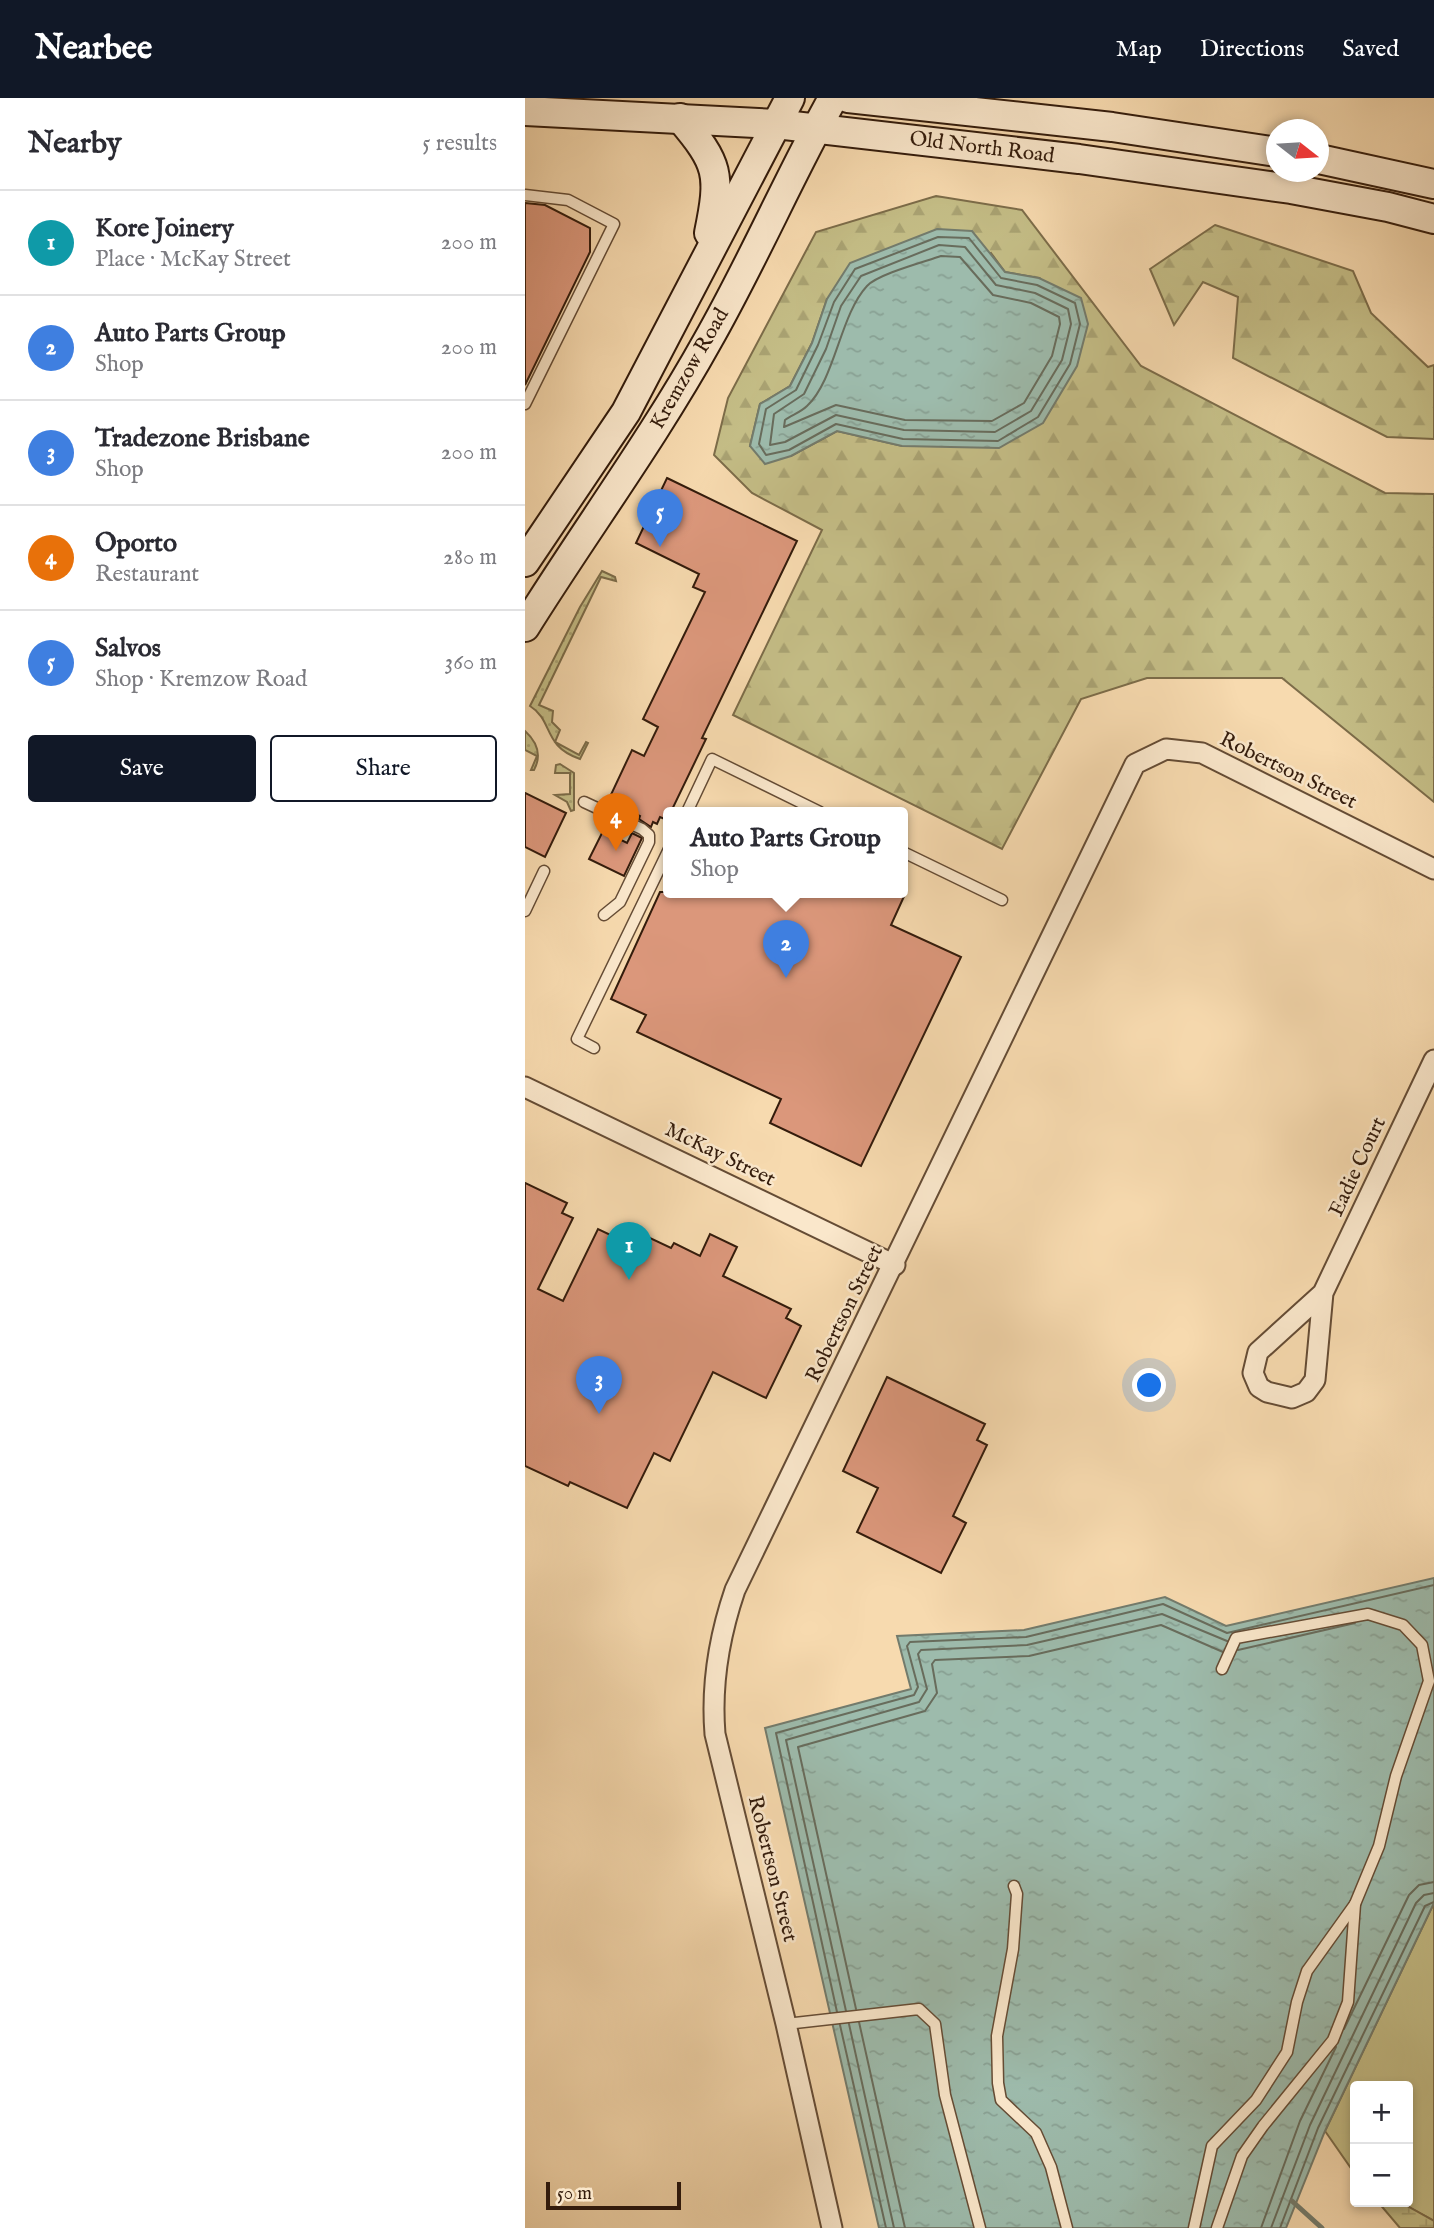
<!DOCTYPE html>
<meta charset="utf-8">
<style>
:root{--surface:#fff;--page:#f2f2f3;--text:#2b2b33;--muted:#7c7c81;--line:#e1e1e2;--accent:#111827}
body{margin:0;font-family:"IM FELL English",serif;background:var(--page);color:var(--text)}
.controls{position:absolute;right:21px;bottom:21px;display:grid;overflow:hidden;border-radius:7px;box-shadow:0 4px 10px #0003}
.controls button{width:63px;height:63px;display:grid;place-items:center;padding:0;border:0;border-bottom:2px solid var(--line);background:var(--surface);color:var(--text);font:35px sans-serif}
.compass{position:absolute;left:741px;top:21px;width:63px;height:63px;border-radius:50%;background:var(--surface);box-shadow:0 4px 10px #0003;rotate:107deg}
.scale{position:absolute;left:21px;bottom:18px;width:135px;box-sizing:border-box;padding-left:7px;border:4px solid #341c0c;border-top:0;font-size:19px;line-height:24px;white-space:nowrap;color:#341c0c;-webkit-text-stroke:5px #fae7cb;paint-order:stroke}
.you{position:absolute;left:625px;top:1288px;width:24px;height:24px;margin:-18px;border:5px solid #fff;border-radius:50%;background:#1a73e8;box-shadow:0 0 0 10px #1a73e833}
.badge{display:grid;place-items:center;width:46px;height:46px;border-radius:50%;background:var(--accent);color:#fff;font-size:23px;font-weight:700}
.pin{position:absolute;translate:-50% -58px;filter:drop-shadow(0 2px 4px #0008)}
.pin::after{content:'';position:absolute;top:37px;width:24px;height:21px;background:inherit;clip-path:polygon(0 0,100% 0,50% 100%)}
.popup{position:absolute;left:138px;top:709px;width:245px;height:91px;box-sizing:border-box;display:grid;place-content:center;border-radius:7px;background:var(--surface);filter:drop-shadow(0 2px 5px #0005);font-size:23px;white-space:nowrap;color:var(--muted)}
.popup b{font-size:26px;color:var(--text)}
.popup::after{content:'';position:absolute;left:50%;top:100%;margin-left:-14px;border:14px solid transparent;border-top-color:var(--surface)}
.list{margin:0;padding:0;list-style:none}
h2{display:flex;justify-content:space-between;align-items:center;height:91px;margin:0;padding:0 28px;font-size:30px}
h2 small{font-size:23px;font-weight:400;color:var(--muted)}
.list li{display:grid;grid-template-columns:46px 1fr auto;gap:21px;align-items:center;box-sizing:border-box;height:105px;padding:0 28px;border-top:2px solid var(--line)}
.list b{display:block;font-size:26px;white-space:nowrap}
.list p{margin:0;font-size:23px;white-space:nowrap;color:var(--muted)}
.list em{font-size:23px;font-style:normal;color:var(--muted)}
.actions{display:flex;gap:14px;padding:21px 28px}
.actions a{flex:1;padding:16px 0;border:2px solid var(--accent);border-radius:7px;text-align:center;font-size:24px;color:var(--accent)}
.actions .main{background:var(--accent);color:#fff}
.map{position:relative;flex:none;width:909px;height:2130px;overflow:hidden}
header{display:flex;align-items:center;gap:42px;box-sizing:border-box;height:98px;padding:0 35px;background:var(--accent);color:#fff}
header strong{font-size:33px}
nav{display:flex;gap:38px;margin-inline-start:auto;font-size:24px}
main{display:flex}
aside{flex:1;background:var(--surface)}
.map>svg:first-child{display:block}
</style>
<header>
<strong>Nearbee</strong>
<nav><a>Map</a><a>Directions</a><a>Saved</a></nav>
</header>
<main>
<aside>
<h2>Nearby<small>5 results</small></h2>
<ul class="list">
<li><span class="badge" style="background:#0f9aa8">1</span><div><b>Kore Joinery</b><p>Place · McKay Street</p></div><em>200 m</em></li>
<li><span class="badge" style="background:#3f7fe0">2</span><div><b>Auto Parts Group</b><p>Shop</p></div><em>200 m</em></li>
<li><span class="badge" style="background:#3f7fe0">3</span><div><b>Tradezone Brisbane</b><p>Shop</p></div><em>200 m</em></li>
<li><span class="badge" style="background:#e8710a">4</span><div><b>Oporto</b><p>Restaurant</p></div><em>280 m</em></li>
<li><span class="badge" style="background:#3f7fe0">5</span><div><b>Salvos</b><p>Shop · Kremzow Road</p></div><em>360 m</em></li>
</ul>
<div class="actions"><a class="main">Save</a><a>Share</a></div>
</aside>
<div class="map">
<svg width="909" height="2130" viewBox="0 0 909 2130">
<defs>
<pattern id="forest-firs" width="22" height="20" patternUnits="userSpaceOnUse" patternTransform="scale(1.75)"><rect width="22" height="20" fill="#c4bd86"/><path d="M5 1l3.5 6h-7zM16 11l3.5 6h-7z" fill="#a9a272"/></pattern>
<pattern id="wetland-marsh" width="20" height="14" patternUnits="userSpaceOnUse" patternTransform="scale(1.75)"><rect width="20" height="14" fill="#c4bd86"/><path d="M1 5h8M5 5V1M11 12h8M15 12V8" fill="none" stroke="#a9a272"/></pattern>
<pattern id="park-dots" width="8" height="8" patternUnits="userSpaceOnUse" patternTransform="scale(1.75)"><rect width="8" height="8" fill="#c4bd86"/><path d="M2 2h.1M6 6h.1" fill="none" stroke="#a9a272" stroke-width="1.8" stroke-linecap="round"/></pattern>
<pattern id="water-ripples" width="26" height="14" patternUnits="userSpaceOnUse" patternTransform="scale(1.75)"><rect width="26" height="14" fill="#9dbbac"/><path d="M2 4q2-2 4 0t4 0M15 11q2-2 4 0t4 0" fill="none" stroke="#88a093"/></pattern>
</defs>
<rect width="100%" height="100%" fill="#f7daaf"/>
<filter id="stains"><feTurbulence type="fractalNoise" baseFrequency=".00286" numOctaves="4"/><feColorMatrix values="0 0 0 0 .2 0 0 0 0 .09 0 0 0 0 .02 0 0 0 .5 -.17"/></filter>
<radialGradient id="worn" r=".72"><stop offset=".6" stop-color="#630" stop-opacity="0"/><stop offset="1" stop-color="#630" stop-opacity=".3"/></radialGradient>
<path fill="#c4bd86" stroke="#7c6c49" stroke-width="2" d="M909 1805V2123L875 2104H883V1988H830V2076L800 2033Z"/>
<g fill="url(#forest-firs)" stroke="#7c6c49" stroke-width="2" fill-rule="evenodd">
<path d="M411 98 497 112 616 268 860 395 909 396V704L757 580H622L556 601 477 751 208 617 297 432 227 395 189 357 203 300 291 134ZM466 155 480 174 514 180 377 348 312 333 266 358 225 348 235 306 265 288 287 245 302 201Z"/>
<path d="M690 127 828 173 846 215 903 269 909 267V341L862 339 708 260 713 199 678 184 649 227 625 171Z"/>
</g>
<path fill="url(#wetland-marsh)" stroke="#7c6c49" stroke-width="2" d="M853 2104H875L909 2123V2130H875Z"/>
<g fill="url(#park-dots)" stroke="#7c6c49" stroke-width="2">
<path d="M77 473 90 479 91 483 76 479 14 607 28 613 27 624 35 632 30 644 54 657 61 644 63 645 55 661C17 648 29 623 5 608L55 509Z"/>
<path d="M0 633C12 644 17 657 9 672H6L12 658 0 652Z"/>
<path d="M35 666 49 675V712L46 713 42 704 30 697 45 696V675H30L31 667Z"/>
</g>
<g fill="url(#water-ripples)" stroke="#737b6c" stroke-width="2">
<path d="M412 131 447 133 480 174 514 180 556 200 563 226 552 268 518 325 474 350 377 348 312 333 266 358 240 366 225 348 235 306 265 288 287 245 302 201 325 165Z"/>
<path d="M909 1480V1805L800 2033 761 2130H354L240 1630 386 1591 372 1538 499 1532 640 1499 701 1528Z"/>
</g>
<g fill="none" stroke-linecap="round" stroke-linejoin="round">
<g stroke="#686c5c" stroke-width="2">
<path d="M413 139 444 140 476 180 512 187 550 205 555 226 545 266 513 319 473 343 378 341 311 326 264 352 241 357 234 346 241 311 271 292 293 247 309 204 330 171Z"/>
<path d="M414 147 440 149 471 187 510 195 543 211 546 226 537 262 506 313 470 334 379 332 311 317 260 344 245 347 249 316 279 296 301 251 316 208 336 178Z"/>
<path d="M416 158 435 159 468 197 506 205 534 219 535 226 527 258 499 305 467 323 380 322 311 307 259 329 260 322C267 317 276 314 282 308 310 282 315 217 342 188 353 176 399 164 416 158Z"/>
<path d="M713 1552 830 1525"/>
<path d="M331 1911 273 1649 400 1613 412 1595 407 1566 410 1562 504 1558 636 1527 698 1554"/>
<path d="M321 1913 261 1642 394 1604 402 1591 393 1556 396 1552 502 1547 637 1516 702 1543"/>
<path d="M312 1914 251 1635 389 1597 393 1589 382 1548 385 1544 501 1539 638 1506 702 1535 909 1487"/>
<path d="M334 1924 380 2130"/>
<path d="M324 1926 369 2130"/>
<path d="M315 1927 361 2130"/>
<path d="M819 1931 884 1797 894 1787 909 1784"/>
<path d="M736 2130 775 2023 811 1949"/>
<path d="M746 2130 785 2027 891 1805 899 1797 909 1795"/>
<path d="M755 2130 793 2030 900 1808 909 1804"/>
</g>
<path stroke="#737b6c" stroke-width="5" d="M767 2103 797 2130"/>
</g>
<g fill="#db977b" stroke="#341c0c" stroke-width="2">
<path d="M0 105 20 107 65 130V154L0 287Z"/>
<path d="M142 380 272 443 177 640 181 641 142 722 135 719 132 726 128 724 126 729 114 721 115 718 83 703 107 652 119 658 133 629 118 621 180 494 168 489 174 476 111 445Z"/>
<path d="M0 695 41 715 20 759 0 749Z"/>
<path d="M78 733 102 745 107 735 117 740 99 778 64 761Z"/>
<path d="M135 794H381L366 827 436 859 336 1068 245 1025 256 1001 112 934 121 917 86 901Z"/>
<path d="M0 1085 42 1105 37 1115 48 1120 13 1191 38 1203 73 1131 100 1144 106 1131 146 1150 149 1145 175 1158 185 1136 212 1149 198 1178 266 1211 261 1220 276 1228 241 1300 188 1274 145 1363 129 1355 102 1410 45 1384 43 1388 0 1368Z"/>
<path d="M362 1279 460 1326 452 1342 462 1347 428 1418 441 1425 416 1475 332 1434 353 1390 318 1373Z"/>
</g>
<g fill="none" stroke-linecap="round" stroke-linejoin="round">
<g stroke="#654c35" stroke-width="13">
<g id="lane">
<path d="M0 97 43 102 89 126 0 306"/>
<path d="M59 704 117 731 124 737V744L95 804 79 817"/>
<path d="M162 714 187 661 295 714"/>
<path d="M378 754 477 802"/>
<path d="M0 813 19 773"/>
<path d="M69 950 52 941 144 751"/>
<path d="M489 1788 492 1796 488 1851 472 1938 473 1985 476 2002 511 2035 526 2069 542 2130"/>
<path d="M261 1926 394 1911 410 1926 420 1997 455 2130"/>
<path d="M669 2130 687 2048 731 2002 762 1954 772 1904 782 1873 830 1806"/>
<path d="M692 2130 717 2058 738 2028 808 1942 823 1904 830 1806 854 1748 871 1678 904 1583 897 1547 878 1527 843 1516 711 1540 697 1571"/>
</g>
</g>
<g stroke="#654c35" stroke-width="23">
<g id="street">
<path d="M0 989 370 1167"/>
<path d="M798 1195 733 1254 728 1275 734 1289 742 1294 767 1300 781 1294 790 1282 798 1195 909 962"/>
<path d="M307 2130 261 1926 190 1636C186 1587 194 1539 210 1492L610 666 641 651 677 655 909 771"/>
</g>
</g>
<g stroke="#341c0c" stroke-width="32">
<g id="secondary">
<path d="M323 0 587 29 752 54"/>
<path d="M0 13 251 26 554 61 766 91 863 109 909 121"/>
<path d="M155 20C194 66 196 76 184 135"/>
<path d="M794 61 909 86"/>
<path d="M0 464 101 314 265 0"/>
<path d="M0 529C60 433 128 341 183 242 228 163 264 79 308 0"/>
</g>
</g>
<use href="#lane" stroke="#fae7cb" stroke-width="10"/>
<use href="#street" stroke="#fae7cb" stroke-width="19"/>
<use href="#secondary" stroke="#fae7cb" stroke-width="28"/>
</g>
<g text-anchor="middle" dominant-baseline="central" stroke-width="5" stroke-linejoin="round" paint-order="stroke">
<g font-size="21" fill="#341c0c" stroke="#fae7cb">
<text transform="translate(457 50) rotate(7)">Old North Road</text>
<text transform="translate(165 271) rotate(-60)">Kremzow Road</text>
<text transform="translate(763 673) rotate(26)">Robertson Street</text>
<text transform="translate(195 1057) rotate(26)">McKay Street</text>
<text transform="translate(833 1069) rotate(-65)">Eadie Court</text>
<text transform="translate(320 1216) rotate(-64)">Robertson Street</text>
<text transform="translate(247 1771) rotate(76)">Robertson Street</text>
</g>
</g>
<rect width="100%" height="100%" filter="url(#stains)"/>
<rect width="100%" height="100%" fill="url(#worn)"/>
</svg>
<div class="controls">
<button>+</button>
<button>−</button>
</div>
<svg class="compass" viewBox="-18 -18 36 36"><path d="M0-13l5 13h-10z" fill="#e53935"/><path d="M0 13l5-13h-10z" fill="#7c7c81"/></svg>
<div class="scale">50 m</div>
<div class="you"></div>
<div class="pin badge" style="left:104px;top:1182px;background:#0f9aa8">1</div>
<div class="pin badge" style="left:261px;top:880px;background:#3f7fe0">2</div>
<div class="popup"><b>Auto Parts Group</b>Shop</div>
<div class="pin badge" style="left:74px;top:1316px;background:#3f7fe0">3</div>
<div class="pin badge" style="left:91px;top:753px;background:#e8710a">4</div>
<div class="pin badge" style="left:135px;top:449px;background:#3f7fe0">5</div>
</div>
</main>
